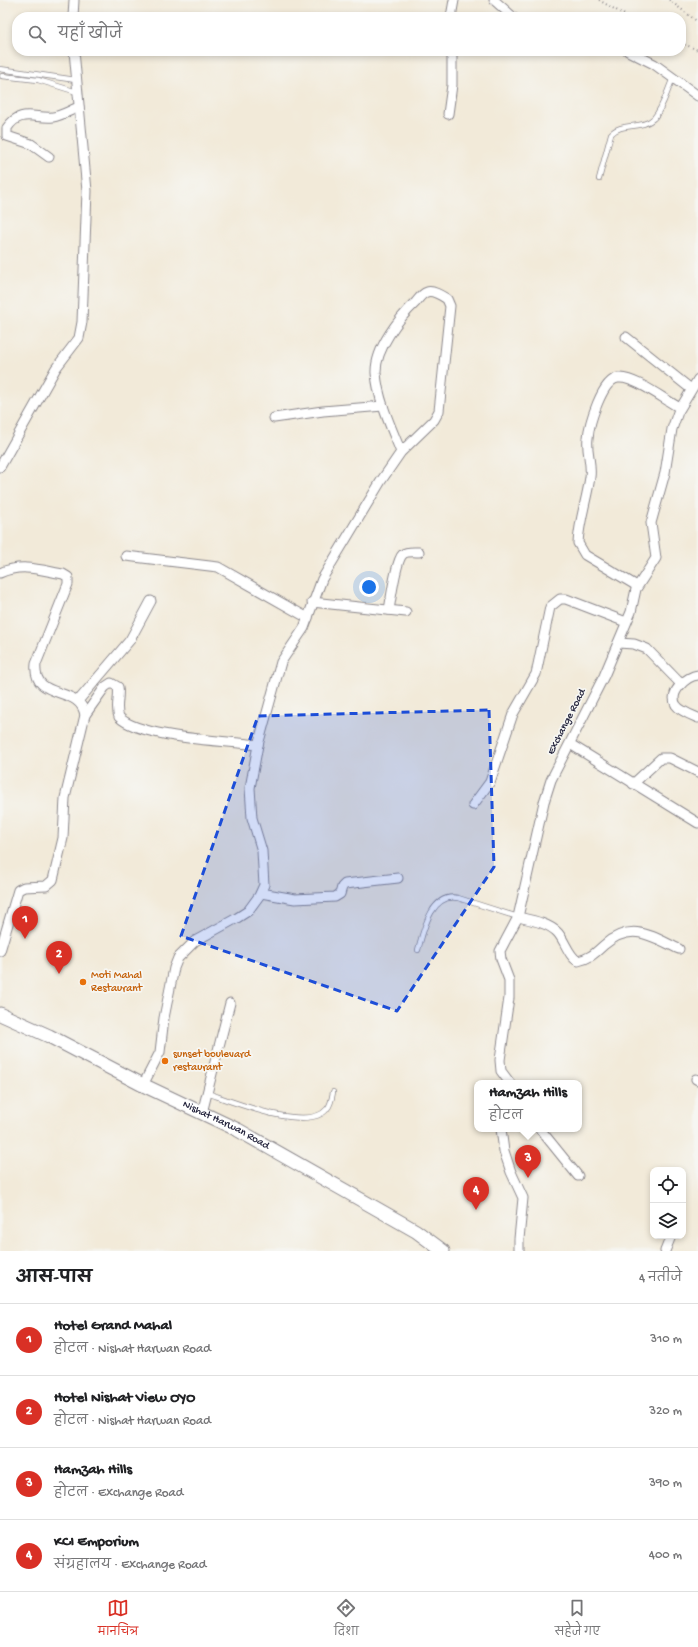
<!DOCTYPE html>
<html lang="hi">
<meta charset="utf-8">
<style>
:root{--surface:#fff;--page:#f6f6f6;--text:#202124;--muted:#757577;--line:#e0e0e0;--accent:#d93025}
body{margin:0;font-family:"Gochi Hand","Playpen Sans Deva",sans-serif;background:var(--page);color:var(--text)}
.controls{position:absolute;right:12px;bottom:12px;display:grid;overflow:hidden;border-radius:8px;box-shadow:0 2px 6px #0003}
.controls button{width:36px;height:36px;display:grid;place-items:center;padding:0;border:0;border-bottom:1px solid var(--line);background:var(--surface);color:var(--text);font:20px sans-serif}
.you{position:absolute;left:369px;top:587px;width:14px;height:14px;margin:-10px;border:3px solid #fff;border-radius:50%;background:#1a73e8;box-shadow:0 0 0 6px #1a73e833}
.badge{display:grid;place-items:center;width:26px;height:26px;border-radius:50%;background:var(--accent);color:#fff;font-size:13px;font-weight:700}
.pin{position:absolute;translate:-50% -33px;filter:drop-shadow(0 1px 2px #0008)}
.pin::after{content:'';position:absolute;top:21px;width:14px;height:12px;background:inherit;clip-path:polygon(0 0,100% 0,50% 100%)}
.popup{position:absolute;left:474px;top:1080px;width:108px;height:52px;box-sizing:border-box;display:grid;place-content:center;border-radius:8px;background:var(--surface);filter:drop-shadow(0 1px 3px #0005);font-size:13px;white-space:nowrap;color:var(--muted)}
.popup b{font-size:15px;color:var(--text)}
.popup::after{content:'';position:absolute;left:50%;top:100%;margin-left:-8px;border:8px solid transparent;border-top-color:var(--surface)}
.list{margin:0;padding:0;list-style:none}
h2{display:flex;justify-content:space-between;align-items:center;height:52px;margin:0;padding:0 16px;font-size:17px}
h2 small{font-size:13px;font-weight:400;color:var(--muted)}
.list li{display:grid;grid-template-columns:26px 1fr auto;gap:12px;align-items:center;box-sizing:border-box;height:72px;padding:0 16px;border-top:1px solid var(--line)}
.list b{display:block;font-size:15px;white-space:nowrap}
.list p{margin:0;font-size:13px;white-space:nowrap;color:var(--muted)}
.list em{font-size:13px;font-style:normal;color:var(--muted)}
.icon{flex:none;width:22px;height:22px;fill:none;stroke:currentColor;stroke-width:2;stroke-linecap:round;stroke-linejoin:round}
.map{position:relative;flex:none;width:698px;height:1251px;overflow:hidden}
.search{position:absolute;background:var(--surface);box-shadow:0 2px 6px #0003;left:12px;right:12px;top:12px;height:44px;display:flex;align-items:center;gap:10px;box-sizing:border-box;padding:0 14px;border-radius:16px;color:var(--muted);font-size:15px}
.sheet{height:340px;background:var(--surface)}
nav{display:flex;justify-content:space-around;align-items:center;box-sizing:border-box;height:56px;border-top:1px solid var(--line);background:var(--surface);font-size:11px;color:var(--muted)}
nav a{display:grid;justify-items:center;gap:2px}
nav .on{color:var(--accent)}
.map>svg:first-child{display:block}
</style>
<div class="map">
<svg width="698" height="1251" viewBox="0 0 698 1251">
<rect width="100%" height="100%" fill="#f6f6f2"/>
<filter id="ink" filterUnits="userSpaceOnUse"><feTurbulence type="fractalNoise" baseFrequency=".025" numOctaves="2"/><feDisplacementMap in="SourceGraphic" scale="8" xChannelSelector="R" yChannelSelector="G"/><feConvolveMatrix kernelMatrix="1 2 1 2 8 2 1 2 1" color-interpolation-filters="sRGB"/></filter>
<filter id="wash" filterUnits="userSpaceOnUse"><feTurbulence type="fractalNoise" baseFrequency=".012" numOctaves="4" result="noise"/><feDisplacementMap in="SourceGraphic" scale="16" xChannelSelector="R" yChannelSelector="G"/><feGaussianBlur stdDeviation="0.9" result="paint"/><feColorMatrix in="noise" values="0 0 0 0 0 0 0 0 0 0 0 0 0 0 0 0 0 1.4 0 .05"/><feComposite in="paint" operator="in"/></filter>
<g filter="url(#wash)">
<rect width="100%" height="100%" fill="#f2ead9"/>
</g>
<g filter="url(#ink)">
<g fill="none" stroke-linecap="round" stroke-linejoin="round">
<g stroke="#8a868a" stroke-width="6">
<g id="service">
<path d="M0 69 76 80"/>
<path d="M2 76 38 80 77 92"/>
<path d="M599 179 611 134C621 122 642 130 654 118 663 108 667 91 673 78"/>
<path d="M418 950C423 932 431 892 458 898L518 917"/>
<path d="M207 1093C231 1101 308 1133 327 1109 331 1105 332 1098 333 1092"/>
</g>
</g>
<g stroke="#8a868a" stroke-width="11">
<g id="minor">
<path d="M494 0 513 17"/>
<path d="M73 17 74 0"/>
<path d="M451 17 454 0"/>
<path d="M628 51 654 64 698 96"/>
<path d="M448 114 452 85V51"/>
<path d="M49 157 31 144 7 136V128C20 108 35 119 53 117 61 116 71 110 79 107"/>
<path d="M626 337 691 389"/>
<path d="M274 418 323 411 383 406"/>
<path d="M0 467 56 368 79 338 82 322 87 191 74 51"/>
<path d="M126 556 218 567 308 618"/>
<path d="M0 573C22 563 41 570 63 574L68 577V584L36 664C32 702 80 684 85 715L65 798 63 838 53 880 46 886 24 887 18 890 0 951"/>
<path d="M637 586 585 555 578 543C579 521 587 499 590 477 592 463 586 451 588 438 589 424 602 380 618 378 634 376 665 400 680 408"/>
<path d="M312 602 406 612"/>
<path d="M389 610C391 599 396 560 403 554 407 551 415 552 419 552"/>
<path d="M618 643 634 644 647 649 681 684"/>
<path d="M698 675C687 676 668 692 676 705 680 711 691 715 698 718"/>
<path d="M78 701 130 640 151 601"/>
<path d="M85 715 105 687 111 683 118 687C120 697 115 707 119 717 139 738 227 741 258 745"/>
<path d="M570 744 698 823"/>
<path d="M633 784 661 758H670L698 772"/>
<path d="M473 805 490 782 513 714 536 674 550 607 560 599H566L626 622"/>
<path d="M261 893 295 899 335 897 340 894 342 887 345 884 398 878"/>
<path d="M518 917C531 920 549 923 558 933 565 941 569 957 578 961 591 958 595 953 604 945 632 921 651 936 679 949"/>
<path d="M696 1079 698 1080"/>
<path d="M510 1083 501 1071 500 1060 509 998V980L501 959 500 951 518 917 544 802 551 780 604 676 631 612 636 589 656 558 651 523 665 473 672 429 678 412 698 379"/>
<path d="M143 1085 160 1052 164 1018 174 968 178 958 195 941 237 918 248 911 259 896 264 885 262 851 252 818 250 788 258 745 281 662 304 628 322 579 381 481 401 452 434 420 439 411 450 306 447 299C442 296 433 290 427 292 423 293 419 298 416 302 399 318 375 349 376 373 378 400 391 427 401 452"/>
<path d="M202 1113 230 1003"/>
<path d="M501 1129 504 1151 511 1172 523 1198 519 1239V1251"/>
<path d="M540 1129 578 1176"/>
<path d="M665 1251 671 1236"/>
</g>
</g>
<g stroke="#8a868a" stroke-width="15">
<g id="secondary">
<path id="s1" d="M0 1014 49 1036 143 1085 238 1130 416 1231 443 1251"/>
</g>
</g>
<g stroke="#8a868a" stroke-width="2" stroke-dasharray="1 3" stroke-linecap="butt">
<path d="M599 0 628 17"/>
<path d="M669 0 698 22"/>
<path d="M681 43 698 50"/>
</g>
<use href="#service" stroke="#fff" stroke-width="4.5"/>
<use href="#minor" stroke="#fff" stroke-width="9"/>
<use href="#secondary" stroke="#fff" stroke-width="13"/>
</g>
</g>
<path fill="#1d4ed8" fill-opacity="0.2" stroke="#1d4ed8" stroke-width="3" stroke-dasharray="8 5" stroke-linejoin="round" d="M489 710 494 867 397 1011 181 936 258 716Z"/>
<g fill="#e8710a" stroke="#f6f6f2" stroke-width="1.5">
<circle cx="83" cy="982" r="4"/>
<circle cx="165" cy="1061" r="4"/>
</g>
<g text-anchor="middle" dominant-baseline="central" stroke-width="3.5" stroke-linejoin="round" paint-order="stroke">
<g font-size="11" fill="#22223b" stroke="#f6f6f2">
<text transform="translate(567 722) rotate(-63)">Exchange Road</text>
<text stroke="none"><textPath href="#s1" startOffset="252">Nishat Harwan Road</textPath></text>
</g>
<g font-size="11" fill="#c56008" stroke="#f6f6f2" text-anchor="start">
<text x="91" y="976">Moti Mahal<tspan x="91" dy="13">Restaurant</tspan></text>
<text x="173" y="1055">sunset boulevard<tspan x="173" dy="13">restaurant</tspan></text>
</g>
</g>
</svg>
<div class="controls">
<button><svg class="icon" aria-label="locate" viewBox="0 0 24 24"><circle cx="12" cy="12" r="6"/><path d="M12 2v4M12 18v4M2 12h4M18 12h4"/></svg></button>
<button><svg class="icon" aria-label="layers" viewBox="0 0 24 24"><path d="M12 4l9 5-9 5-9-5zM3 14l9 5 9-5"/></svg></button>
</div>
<div class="you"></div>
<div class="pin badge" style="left:25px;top:939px">1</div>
<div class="pin badge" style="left:59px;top:974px">2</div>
<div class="pin badge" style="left:528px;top:1178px">3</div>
<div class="popup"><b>Hamzah Hills</b>होटल</div>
<div class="pin badge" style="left:476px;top:1210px">4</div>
<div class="search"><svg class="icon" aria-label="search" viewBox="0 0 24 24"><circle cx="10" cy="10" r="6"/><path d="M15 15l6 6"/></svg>यहाँ खोजें</div>
</div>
<section class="sheet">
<h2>आस-पास<small>4 नतीजे</small></h2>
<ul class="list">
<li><span class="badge">1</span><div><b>Hotel Grand Mahal</b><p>होटल · Nishat Harwan Road</p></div><em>310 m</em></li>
<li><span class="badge">2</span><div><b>Hotel Nishat View OYO</b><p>होटल · Nishat Harwan Road</p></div><em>320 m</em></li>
<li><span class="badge">3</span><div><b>Hamzah Hills</b><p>होटल · Exchange Road</p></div><em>390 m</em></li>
<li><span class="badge">4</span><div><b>KCI Emporium</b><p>संग्रहालय · Exchange Road</p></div><em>400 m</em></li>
</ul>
</section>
<nav>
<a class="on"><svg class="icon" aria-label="map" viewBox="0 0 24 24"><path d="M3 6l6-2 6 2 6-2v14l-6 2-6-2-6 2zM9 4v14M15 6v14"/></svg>मानचित्र</a>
<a><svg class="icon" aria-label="directions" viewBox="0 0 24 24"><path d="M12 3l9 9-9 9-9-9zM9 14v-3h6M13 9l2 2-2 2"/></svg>दिशा</a>
<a><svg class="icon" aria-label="saved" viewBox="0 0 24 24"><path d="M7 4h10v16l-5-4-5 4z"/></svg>सहेजे गए</a>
</nav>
